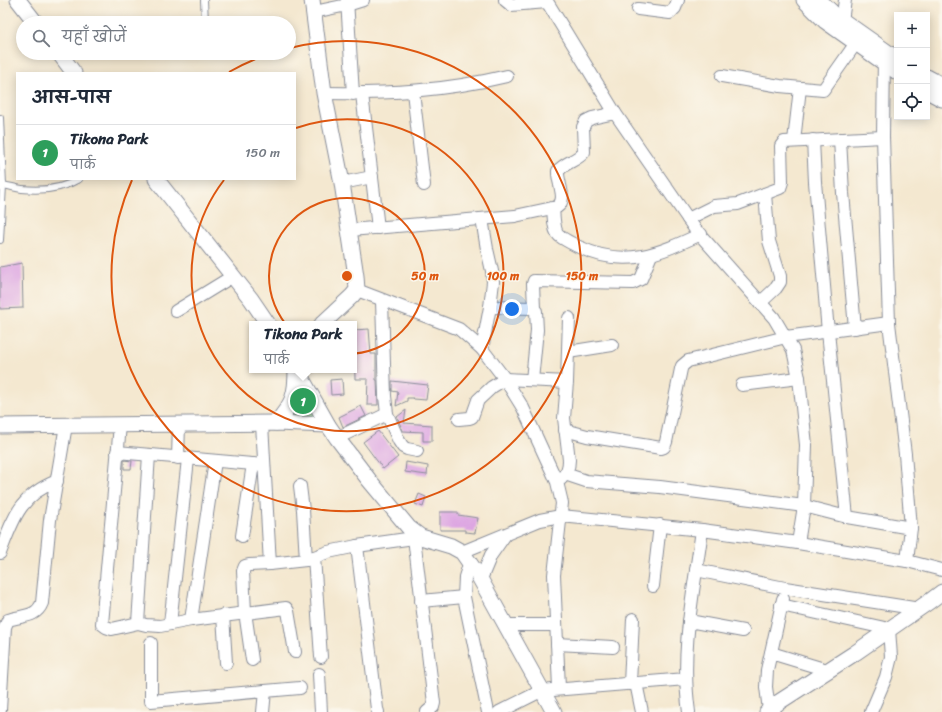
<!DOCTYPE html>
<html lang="hi">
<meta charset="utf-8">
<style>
:root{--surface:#fff;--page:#f2f2f3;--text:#1f2937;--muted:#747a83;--line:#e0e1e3;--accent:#d93025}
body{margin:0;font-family:Sriracha,"Playpen Sans Deva",sans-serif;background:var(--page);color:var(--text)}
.controls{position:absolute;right:12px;top:12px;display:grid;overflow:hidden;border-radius:0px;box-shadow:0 2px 10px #0003}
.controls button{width:36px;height:36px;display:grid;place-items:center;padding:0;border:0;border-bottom:1px solid var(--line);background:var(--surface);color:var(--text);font:20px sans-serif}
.you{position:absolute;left:512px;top:309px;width:14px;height:14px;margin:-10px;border:3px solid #fff;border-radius:50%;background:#1a73e8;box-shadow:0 0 0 6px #1a73e833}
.badge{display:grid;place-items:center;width:26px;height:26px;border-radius:50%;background:var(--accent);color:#fff;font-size:13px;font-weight:700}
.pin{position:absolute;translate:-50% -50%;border:2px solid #fff;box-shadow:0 1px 4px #0006}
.popup{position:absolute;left:249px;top:321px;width:108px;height:52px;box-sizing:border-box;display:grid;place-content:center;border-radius:0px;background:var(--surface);filter:drop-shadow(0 1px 3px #0005);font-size:13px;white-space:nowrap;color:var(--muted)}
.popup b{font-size:15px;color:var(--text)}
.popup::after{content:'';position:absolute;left:50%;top:100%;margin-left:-8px;border:8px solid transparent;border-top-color:var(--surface)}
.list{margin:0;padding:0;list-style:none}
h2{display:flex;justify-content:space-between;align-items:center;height:52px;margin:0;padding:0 16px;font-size:17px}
h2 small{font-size:13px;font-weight:400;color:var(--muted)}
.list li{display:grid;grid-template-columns:26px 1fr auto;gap:12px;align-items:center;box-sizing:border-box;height:56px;padding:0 16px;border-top:1px solid var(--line)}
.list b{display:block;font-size:15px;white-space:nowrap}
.list p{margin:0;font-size:13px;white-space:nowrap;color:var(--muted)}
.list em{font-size:13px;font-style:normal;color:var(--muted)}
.icon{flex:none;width:22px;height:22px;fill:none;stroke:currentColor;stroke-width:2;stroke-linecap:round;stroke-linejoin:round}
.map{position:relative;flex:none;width:942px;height:712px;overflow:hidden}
.search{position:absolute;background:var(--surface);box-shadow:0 2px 10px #0003;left:16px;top:16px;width:280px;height:44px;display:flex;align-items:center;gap:10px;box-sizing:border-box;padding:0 14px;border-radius:22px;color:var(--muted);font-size:15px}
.panel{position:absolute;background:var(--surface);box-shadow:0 2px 10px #0003;left:16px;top:72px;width:280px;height:108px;border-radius:0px}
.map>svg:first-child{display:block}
</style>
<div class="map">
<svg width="942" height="712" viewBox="0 0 942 712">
<rect width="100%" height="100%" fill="#fbf7ec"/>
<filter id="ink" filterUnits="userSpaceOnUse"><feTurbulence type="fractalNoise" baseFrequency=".025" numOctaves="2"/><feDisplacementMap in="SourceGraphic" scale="8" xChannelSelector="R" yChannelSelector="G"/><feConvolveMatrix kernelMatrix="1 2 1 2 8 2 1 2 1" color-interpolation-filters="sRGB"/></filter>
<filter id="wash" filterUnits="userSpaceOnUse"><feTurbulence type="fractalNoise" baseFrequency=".012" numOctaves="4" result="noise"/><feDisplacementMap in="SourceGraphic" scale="16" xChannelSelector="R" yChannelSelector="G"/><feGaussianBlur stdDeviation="0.9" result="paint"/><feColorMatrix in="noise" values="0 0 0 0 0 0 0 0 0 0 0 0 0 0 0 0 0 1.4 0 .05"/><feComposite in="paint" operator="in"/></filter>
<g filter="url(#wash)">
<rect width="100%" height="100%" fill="#f4e8d0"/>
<path fill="#8ed38d" stroke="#548176" d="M298 382 326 422 281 420Z"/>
<g id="blocks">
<g fill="#dda6e2">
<path d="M22 263 23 308 0 309V267Z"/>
<path d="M369 329 371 354H376V380H377L378 405H367L368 379H355L354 330Z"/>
<path d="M342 379 343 394 331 395 330 380Z"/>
<path d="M392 381 428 385 426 400 414 399 413 398H407V401L396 406 398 392 392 391Z"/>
<path d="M361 406 366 416 343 427 339 417Z"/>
<path d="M406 410 404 423 432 425V441H423V432L403 431 397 417Z"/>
<path d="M378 431 398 457 383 469 363 442Z"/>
<path d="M124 460 132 461 131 469H124Z"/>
<path d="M406 462 428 466 427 475 405 472Z"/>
<path d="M419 494 426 497 423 507 415 504Z"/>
<path d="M440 512H458V515L478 518 475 533 465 532V530H440Z"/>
</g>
</g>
</g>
<g filter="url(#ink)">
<use href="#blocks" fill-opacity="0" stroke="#888c97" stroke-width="1"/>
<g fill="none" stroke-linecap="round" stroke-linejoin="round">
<g stroke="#888c97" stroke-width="8">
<g id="service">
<path d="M204 0 205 23"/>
<path d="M0 118 3 185 0 240"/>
<path d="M0 185C7 185 14 188 22 189 41 191 62 189 79 179"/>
</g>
</g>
<g stroke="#888c97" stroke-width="14">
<g id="minor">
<path d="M347 0 353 94"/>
<path d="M505 0 511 5 547 2"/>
<path d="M546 0 615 113 695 229 774 318 793 350 799 378 806 445 804 506 798 543"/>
<path d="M638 9 670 13 675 8 678 0"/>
<path d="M314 12 347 5 363 0"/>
<path d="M842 21 845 0"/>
<path d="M884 56 883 137 889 323 905 454 911 528 907 561"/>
<path d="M722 76 780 86 823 90 856 43"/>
<path d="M413 92 424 185"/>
<path d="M324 93C388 94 445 91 507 76"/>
<path d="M362 94 378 228"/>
<path d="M840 139 843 193 855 328"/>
<path d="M813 140 815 182 828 332 847 517"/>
<path d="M794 141 800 88"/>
<path d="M342 183 372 177"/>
<path d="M553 208C555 237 554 234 579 247 625 269 658 254 701 234"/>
<path d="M688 219 714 206 738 204 780 188 782 182 781 146 784 142 883 137"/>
<path d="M350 230 515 216 557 207C568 200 557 182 558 171 565 162 577 161 584 152L583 127 586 121 592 118 615 113"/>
<path d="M357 290 459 329 482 349 505 379 523 408 557 482 562 503 554 575 559 688"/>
<path d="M382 301 385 396 387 414 399 441 403 447 407 449 417 451"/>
<path d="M760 303 776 288 780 282V276L769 241 765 194"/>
<path d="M490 307 532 308 536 311 537 330 532 380"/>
<path d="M534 309 533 284 534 281 633 283 641 279 651 255"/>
<path d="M176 311 233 276"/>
<path d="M482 349 490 307 493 282 492 271 487 249 482 219"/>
<path d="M568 352 612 345"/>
<path d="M742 385 799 378"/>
<path d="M459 419 469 418 472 417 478 400 492 387 505 379 567 382"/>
<path d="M262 424 270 564"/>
<path d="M120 425 102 624 106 627 112 629 138 623 146 625 160 626 191 620 286 608 288 611 295 652"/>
<path d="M565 430 587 436 661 448 664 447 666 442 681 369 682 366 688 361 786 337 889 323"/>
<path d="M337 438 387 414"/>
<path d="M117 452 264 465"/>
<path d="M178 458 179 424"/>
<path d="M565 474 586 481 660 487 804 506 847 517 911 528"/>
<path d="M561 479C567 473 569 468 569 460L564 418 567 382 569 318"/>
<path d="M300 486 303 510 306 560"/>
<path d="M242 536 253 464"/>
<path d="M414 538 434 703 433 707 427 712"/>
<path d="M357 546 377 709 378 712"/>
<path d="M462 552 540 520 561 516 702 530 798 543 907 561 942 570"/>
<path d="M0 553C13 519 20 495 57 481"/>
<path d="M314 557 321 657"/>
<path d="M470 562 465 577 464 597 488 712"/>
<path d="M696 570 785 588 920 609"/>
<path d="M481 579 491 555 505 535"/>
<path d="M653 586 660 525"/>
<path d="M421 601 464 597"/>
<path d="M781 605 889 629 891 657 886 677 871 712"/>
<path d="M223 615 226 663"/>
<path d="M191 620 215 461"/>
<path d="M689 621 743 631"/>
<path d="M138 623 149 455"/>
<path d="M170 624 188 459"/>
<path d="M505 625H556"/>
<path d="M151 643V701L265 691 263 712"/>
<path d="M557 644 613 647"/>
<path d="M771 653 827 670"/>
<path d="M252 660 245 612 243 571 245 566 249 565 270 564 306 560 328 552 357 546 421 537"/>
<path d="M319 674 321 712"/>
<path d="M636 683 642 712"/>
<path d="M630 684 633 619"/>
<path d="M265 691 300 688"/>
<path d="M0 710 5 627 8 620C22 615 36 618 42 603L50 520 66 425"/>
<path d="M769 710 766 687 767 670 783 599"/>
<path d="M499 712 541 691 686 679"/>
<path d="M689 712C680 651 694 590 702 530"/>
</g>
</g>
<g stroke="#888c97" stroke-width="17">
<g id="tertiary">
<path d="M18 0 36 23"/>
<path d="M312 0 324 93 342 183 356 276 357 290 352 296 322 324"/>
<path d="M804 0 825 21 897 72"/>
<path d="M819 0 836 16 897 59"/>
<path d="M59 53 74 73"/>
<path d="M927 77 942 85"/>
<path d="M927 91 942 99"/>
<path d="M156 179 251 299 268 324"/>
<path d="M297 370 328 425 337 438 369 480 409 528 421 537 451 546 462 552 478 575 554 712"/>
<path d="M276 423C293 403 296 396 296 370"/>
<path d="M0 426 276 423 328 425"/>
<path d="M767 712 779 702 855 653 930 601 942 592"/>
</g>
</g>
<use href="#service" stroke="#fff" stroke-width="6"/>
<use href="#minor" stroke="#fff" stroke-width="12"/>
<use href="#tertiary" stroke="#fff" stroke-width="15"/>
</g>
</g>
<g fill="none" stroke="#de5710" stroke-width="2">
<circle cx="347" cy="276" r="78"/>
<path d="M296 128A156 156 0 1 1 224 180"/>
<path d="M229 72A235 235 0 0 1 272 53M290 48A235 235 0 1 1 132 180"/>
</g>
<circle cx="347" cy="276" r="6" fill="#de5710" stroke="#fbf7ec" stroke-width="2"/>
<g font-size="12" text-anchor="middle" font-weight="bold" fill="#de5710" stroke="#fbf7ec" stroke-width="3" stroke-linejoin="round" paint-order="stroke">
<text x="425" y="280">50 m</text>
<text x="503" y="280">100 m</text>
<text x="582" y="280">150 m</text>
</g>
</svg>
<div class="controls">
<button>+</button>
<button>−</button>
<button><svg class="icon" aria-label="locate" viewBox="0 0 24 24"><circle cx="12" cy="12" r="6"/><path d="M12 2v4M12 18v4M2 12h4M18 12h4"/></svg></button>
</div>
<div class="you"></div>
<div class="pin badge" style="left:303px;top:401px;background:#2e9e5b">1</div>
<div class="popup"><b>Tikona Park</b>पार्क</div>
<div class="search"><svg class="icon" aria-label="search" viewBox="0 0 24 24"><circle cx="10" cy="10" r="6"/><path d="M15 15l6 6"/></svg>यहाँ खोजें</div>
<section class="panel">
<h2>आस-पास<small></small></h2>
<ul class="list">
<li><span class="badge" style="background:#2e9e5b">1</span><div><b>Tikona Park</b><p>पार्क</p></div><em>150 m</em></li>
</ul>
</section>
</div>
